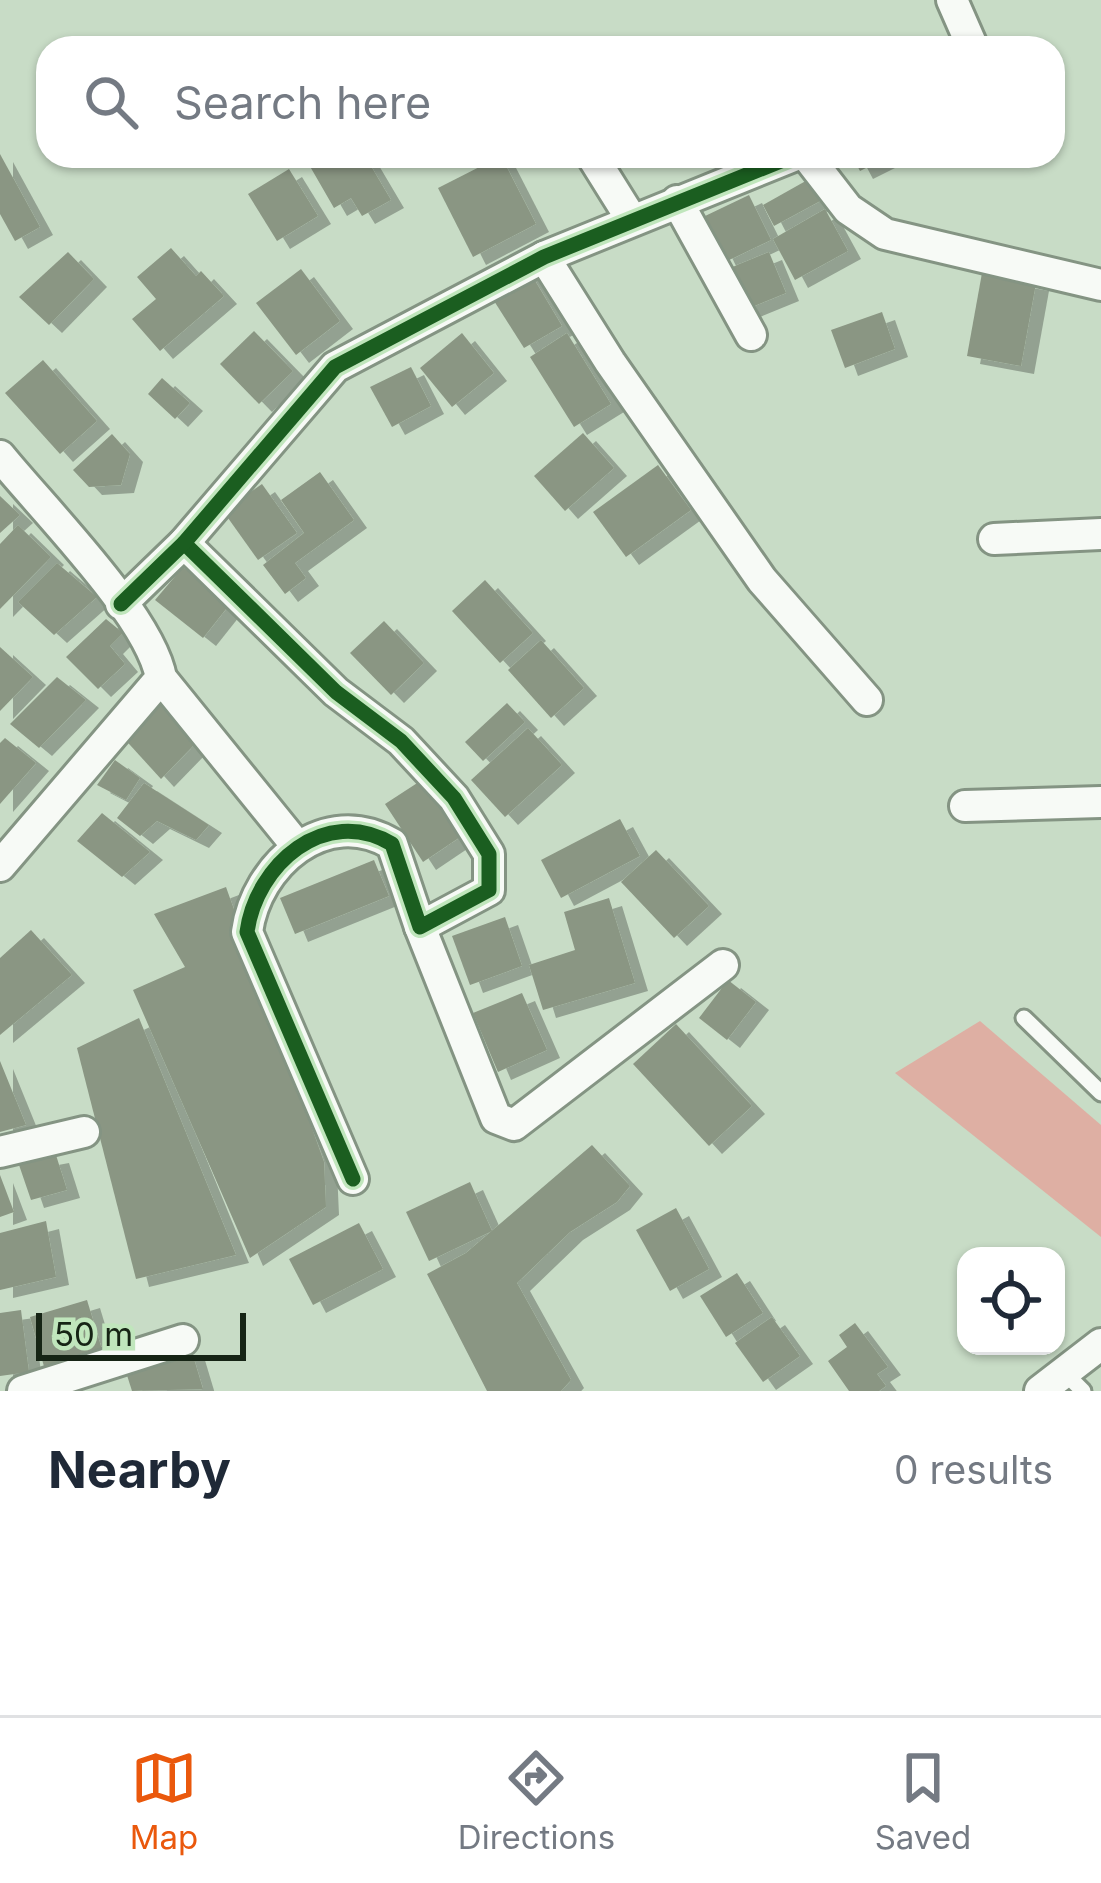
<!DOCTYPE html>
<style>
:root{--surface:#fff;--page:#f2f2f3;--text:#1f2937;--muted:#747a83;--line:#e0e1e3;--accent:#ea580c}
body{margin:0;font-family:Inter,sans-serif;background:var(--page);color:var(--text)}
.controls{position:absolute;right:36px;bottom:36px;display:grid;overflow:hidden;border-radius:24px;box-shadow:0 3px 9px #0004}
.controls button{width:108px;height:108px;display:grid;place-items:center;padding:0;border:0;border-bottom:3px solid var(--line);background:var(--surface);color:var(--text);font:60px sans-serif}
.scale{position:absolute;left:36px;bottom:30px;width:210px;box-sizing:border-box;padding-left:12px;border:6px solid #162415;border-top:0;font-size:33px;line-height:42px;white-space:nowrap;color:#162415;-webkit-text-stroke:9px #c0e6bc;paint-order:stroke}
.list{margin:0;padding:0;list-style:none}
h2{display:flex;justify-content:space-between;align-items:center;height:156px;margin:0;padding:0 48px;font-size:51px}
h2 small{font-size:39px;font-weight:400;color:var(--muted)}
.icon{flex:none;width:66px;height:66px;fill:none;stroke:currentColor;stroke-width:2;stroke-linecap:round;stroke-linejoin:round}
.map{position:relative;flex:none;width:1101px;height:1391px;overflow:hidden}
.search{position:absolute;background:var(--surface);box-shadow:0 3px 9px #0004;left:36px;right:36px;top:36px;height:132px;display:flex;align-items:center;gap:30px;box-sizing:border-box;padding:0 42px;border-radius:36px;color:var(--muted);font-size:45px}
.sheet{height:324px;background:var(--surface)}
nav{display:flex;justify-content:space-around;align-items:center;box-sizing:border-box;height:168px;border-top:3px solid var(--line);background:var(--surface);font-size:33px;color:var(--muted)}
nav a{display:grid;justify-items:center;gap:6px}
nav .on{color:var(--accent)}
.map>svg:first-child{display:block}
</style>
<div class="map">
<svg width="1101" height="1391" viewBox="0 0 1101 1391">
<defs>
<filter id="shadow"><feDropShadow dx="13" dy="8" stdDeviation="0" flood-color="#0004"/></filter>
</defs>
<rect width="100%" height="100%" fill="#c8dcc6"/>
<path fill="#deafa3" d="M980 1021 1101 1125V1237L895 1073Z"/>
<g fill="#8a9683" filter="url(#shadow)">
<path d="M0 154 40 227 15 241 0 214Z"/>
<path d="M304 156H365L391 200 362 216 351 198 334 208Z"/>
<path d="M501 156 536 224 473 257 438 188Z"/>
<path d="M852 156H882L884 159 860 171Z"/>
<path d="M289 169 318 216 277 241 248 194Z"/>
<path d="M811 178 822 200 774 226 763 205Z"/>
<path d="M749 195 771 240 725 262 703 217Z"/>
<path d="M825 209 848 251 795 280 773 239Z"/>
<path d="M171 248 196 276 201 271 224 296 160 351 132 319 156 299 137 277Z"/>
<path d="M68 252 94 279 49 325 19 297Z"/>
<path d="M769 252 786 293 747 309 730 268Z"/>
<path d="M301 269 340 321 296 355 256 303Z"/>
<path d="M528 269 562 326 524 348 489 293Z"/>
<path d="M982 273 1036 283 1021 366 967 356Z"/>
<path d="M882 312 895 349 845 368 831 330Z"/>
<path d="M254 331 293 371 259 404 220 364Z"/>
<path d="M462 333 494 373 452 407 420 368Z"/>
<path d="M567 333 611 404 574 427 530 357Z"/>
<path d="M43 360 97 421 60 454 5 393Z"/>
<path d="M411 367 431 406 392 427 370 387Z"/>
<path d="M162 378 190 403 175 419 148 394Z"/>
<path d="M583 433 614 468 565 511 534 476Z"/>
<path d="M112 434 130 454 121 485 89 487 73 470Z"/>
<path d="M658 465 691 510 626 557 593 512Z"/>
<path d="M320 472 354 520 295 563 306 578 285 594 263 565 304 533 281 500Z"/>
<path d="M262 484 297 533 258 560 223 511Z"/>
<path d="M0 496 20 515 0 533Z"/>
<path d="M18 525 51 557 0 609V544Z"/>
<path d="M57 563 97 597 54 635 18 602Z"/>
<path d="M183 567 230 604 203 638 155 600Z"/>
<path d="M485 580 533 633 500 663 452 611Z"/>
<path d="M106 619 123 633 110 646 125 664 98 689 66 657Z"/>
<path d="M384 621 424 663 391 695 350 653Z"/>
<path d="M541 640 584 688 551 718 508 670Z"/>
<path d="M0 647 33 677 0 711Z"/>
<path d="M57 677 86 700 39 748 10 724Z"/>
<path d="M161 701 194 745 161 779 120 734Z"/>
<path d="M507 703 525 722 483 761 465 742Z"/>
<path d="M528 728 562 765 505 817 471 780Z"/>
<path d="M5 738 36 763 0 804V743Z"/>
<path d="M115 760 140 778 126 800 97 785Z"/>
<path d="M428 776 466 833 423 862 385 804Z"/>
<path d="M144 783 209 825 196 840 157 821 140 836 117 818Z"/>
<path d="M102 813 150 852 122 877 77 841Z"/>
<path d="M620 819 640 856 561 898 541 860Z"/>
<path d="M656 850 709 906 674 938 621 882Z"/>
<path d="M374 860 389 896 295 934 280 898Z"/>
<path d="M226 887 324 1162 326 1207 250 1258 133 990 185 967 154 914Z"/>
<path d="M609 898 635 983 543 1010 529 965 575 950 564 912Z"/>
<path d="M505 917 522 966 470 985 452 936Z"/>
<path d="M31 930 72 975 0 1035V958Z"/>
<path d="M728 980 756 1002 727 1040 699 1018Z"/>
<path d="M522 993 547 1050 498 1072 473 1013Z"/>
<path d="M139 1018 236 1255 136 1279 77 1048Z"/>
<path d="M676 1024 752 1106 709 1146 633 1064Z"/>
<path d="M0 1061 26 1125 0 1132Z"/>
<path d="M592 1145 630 1186 617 1202 570 1232 517 1283 571 1380 561 1391H487L427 1274 466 1253Z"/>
<path d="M56 1155 67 1190 31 1200 18 1162Z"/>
<path d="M0 1175 14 1212 0 1217Z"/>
<path d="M470 1182 492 1231 429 1261 406 1212Z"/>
<path d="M676 1208 709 1269 670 1291 636 1230Z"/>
<path d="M46 1221 56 1277 0 1290V1233Z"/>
<path d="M359 1223 383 1269 313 1305 289 1259Z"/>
<path d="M737 1273 763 1313 726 1337 700 1296Z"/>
<path d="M87 1300 103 1353 45 1370 30 1317Z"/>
<path d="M21 1310 29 1372 0 1376V1313Z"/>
<path d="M772 1317 800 1356 763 1382 735 1343Z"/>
<path d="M855 1323 888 1367 877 1374 886 1386 879 1391H849L828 1361 847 1347 839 1335Z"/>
<path d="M191 1349 203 1389 132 1391 125 1369Z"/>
</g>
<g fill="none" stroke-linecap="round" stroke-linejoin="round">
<g stroke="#849483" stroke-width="21">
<g id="service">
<path d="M1024 1018 1101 1093"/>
<path d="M1067 1375 1083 1391"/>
</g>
</g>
<g stroke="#849483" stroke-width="36">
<g id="minor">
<path d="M952 0 973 48"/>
<path d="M592 156 632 220"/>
<path d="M807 156 848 209 885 234 1101 285"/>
<path d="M677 201 751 335"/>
<path d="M544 257 610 362 762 580 867 700"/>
<path d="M0 456C42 508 151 617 161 678L0 866"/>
<path d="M994 539 1101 534"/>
<path d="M184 543 336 692 401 741 454 798 489 854V890L420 927 392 844C325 804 256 865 247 932L353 1179"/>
<path d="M121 604 184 543 335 367 544 257 793 156"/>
<path d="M161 678 297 846"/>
<path d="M965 806 1101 802"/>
<path d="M420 927 496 1118 514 1125 723 965"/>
<path d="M0 1152 84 1132"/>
<path d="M23 1391 183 1340"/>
<path d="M1040 1391 1101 1344"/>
</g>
</g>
<use href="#service" stroke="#f7faf6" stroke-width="15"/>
<use href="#minor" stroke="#f7faf6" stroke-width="30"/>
<g stroke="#c0e6bc" stroke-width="22">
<g id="cycleway">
<path d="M184 543 336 692 401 741 454 798 489 854V890L420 927 392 844C325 804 256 865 247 932L353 1179"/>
<path d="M121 604 184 543 335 367 544 257 793 156"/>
</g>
</g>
<use href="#cycleway" stroke="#1b5e20" stroke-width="15"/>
</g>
</svg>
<div class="controls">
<button><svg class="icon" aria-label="locate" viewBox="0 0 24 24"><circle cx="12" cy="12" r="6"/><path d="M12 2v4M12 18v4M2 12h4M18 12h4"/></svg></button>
</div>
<div class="scale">50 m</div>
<div class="search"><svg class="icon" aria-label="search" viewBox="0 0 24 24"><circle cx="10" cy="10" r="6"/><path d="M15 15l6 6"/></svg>Search here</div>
</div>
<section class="sheet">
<h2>Nearby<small>0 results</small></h2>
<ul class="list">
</ul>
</section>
<nav>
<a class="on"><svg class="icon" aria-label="map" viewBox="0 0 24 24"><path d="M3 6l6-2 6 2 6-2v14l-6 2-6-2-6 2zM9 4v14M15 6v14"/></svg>Map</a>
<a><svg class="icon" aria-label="directions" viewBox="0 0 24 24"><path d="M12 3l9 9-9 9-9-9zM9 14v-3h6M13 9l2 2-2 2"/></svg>Directions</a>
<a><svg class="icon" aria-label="saved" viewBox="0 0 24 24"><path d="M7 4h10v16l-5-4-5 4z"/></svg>Saved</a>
</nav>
